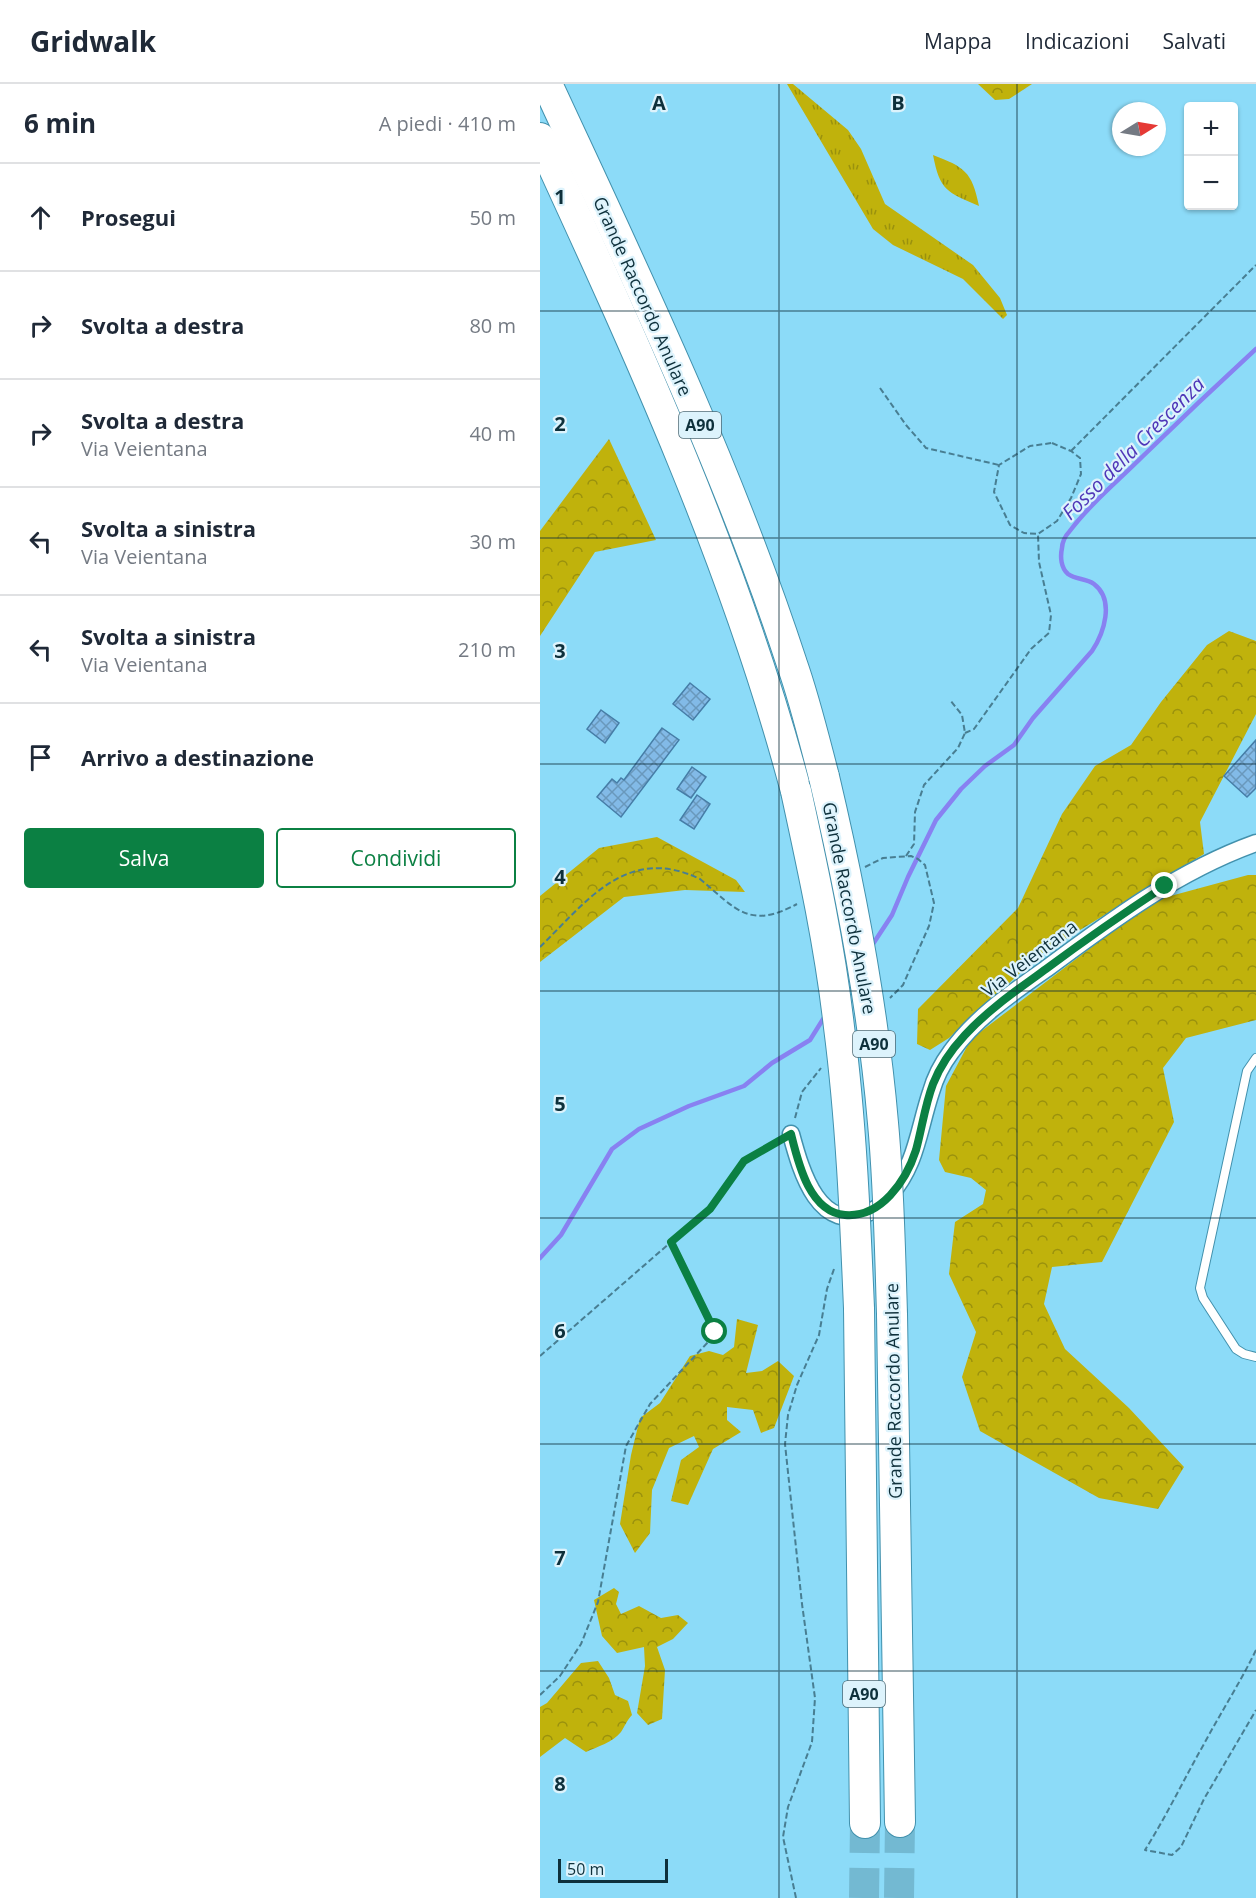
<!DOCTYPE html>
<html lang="it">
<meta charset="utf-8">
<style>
:root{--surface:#fff;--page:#f6f6f7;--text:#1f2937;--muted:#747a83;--line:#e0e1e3;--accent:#0b8043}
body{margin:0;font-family:"Open Sans",sans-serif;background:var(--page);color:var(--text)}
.controls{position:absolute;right:18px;top:18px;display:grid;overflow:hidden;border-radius:6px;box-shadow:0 2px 4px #0004}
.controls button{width:54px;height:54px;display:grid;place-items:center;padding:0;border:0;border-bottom:2px solid var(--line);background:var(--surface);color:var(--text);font:30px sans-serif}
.compass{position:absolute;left:572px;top:18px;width:54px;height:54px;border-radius:50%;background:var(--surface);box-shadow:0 2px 4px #0004;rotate:79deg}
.scale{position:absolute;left:18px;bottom:15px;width:110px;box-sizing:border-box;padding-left:6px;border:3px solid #0e303b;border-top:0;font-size:16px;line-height:21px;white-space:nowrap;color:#0e303b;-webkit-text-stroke:4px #ddf3fc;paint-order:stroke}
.stop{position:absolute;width:18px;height:18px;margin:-14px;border:4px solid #0b8043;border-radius:50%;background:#fff}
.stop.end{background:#0b8043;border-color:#fff;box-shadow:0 2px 6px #0008}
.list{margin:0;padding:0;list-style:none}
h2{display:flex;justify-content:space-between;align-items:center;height:78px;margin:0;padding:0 24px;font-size:26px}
h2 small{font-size:20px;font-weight:400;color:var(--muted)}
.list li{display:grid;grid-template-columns:39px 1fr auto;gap:18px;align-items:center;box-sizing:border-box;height:108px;padding:0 24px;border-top:2px solid var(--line)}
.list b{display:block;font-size:22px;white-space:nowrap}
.list p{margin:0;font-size:20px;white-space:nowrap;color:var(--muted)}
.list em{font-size:20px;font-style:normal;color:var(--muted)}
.actions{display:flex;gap:12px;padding:18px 24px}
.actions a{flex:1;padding:14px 0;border:2px solid var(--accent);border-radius:6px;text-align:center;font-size:21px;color:var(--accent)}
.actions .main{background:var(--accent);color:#fff}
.icon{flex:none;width:33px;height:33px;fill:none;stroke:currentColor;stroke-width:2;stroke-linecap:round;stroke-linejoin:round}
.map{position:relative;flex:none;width:716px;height:1814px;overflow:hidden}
header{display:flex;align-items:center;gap:36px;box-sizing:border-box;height:84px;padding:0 30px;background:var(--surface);border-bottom:2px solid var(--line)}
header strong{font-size:28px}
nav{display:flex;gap:33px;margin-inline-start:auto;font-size:21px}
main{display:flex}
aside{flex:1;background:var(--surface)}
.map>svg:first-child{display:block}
</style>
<header>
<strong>Gridwalk</strong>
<nav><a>Mappa</a><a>Indicazioni</a><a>Salvati</a></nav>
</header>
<main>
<aside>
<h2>6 min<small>A piedi · 410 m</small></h2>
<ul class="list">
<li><svg class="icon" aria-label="ahead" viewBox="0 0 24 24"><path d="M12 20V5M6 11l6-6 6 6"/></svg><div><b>Prosegui</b></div><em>50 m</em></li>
<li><svg class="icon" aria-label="right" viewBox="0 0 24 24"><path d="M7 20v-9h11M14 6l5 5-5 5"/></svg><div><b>Svolta a destra</b></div><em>80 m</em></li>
<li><svg class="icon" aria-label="right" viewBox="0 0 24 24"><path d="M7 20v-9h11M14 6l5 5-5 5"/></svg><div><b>Svolta a destra</b><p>Via Veientana</p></div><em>40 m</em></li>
<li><svg class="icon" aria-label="left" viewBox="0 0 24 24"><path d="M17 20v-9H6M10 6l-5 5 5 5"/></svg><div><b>Svolta a sinistra</b><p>Via Veientana</p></div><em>30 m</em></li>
<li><svg class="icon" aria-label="left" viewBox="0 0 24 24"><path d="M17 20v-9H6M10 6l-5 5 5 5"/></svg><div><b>Svolta a sinistra</b><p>Via Veientana</p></div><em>210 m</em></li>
<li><svg class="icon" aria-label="arrive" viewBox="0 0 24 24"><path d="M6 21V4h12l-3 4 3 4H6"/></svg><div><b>Arrivo a destinazione</b></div></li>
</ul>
<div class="actions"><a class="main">Salva</a><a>Condividi</a></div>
</aside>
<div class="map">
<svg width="716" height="1814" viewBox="0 0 716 1814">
<defs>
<pattern id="grass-tufts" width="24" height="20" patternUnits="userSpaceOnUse" patternTransform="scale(1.5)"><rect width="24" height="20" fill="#c0b20c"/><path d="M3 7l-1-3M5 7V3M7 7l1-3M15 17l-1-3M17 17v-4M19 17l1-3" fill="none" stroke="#9a910d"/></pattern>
<pattern id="forest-crowns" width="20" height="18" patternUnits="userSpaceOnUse" patternTransform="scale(1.5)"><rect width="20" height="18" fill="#c0b20c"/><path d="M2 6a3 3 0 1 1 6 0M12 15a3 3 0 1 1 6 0" fill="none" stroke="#9a910d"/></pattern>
<pattern id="building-cross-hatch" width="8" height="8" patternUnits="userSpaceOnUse" patternTransform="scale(1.5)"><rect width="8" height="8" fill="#82bae7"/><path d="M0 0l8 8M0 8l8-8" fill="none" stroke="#6998bc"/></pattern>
</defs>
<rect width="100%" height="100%" fill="#8cdbf8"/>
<g fill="url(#grass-tufts)">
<path d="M247 0H253L308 46 321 65 345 120 433 181 460 214 467 231 463 235 423 195 353 161 333 145Z"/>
<path d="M393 71C424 83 432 87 439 122 407 108 400 107 393 71Z"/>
</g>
<g fill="url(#forest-crowns)">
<path d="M438 0H492L469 15 455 16Z"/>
<path d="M69 355 116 456 55 468 0 552V447Z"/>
<path d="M689 547 716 557V630L660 738 664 770 501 870 409 954 390 966 377 960 378 925 478 824 522 730 555 682 591 661 621 618 667 561Z"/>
<path d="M117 753 196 796 205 808 145 806 84 813 0 878V812L59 764Z"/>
<path d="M708 791H716V936L646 954 623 984 634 1038 562 1178 512 1183 504 1220 525 1265 589 1324 644 1383 618 1425 559 1414 440 1347 422 1293 436 1248 409 1190 415 1138 443 1120 446 1106 431 1094 405 1088 399 1076 406 1002 431 955 612 817Z"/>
<path d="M197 1235 218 1241 206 1289 222 1287 238 1277 254 1292 234 1344 221 1349 213 1326 187 1323V1336L201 1348 173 1365 148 1421 131 1417 141 1376 159 1363 154 1352 129 1364 112 1406 110 1449 95 1469 80 1440 91 1371 100 1334 120 1319 150 1272 169 1267 183 1271 194 1263Z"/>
<path d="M74 1504 79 1508 76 1520 81 1530 99 1522 121 1534 138 1531 148 1539 133 1555 117 1563 125 1586 122 1635 108 1641 97 1629 105 1582 104 1563 77 1569 62 1552 54 1516Z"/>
<path d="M58 1577 69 1594 75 1611 88 1617 92 1631C87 1636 85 1642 81 1648 73 1658 57 1663 46 1668L25 1654 0 1673V1623L7 1619 41 1579Z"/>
</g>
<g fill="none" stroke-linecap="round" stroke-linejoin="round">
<g stroke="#8881f1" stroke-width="4.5">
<path d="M331 863 352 831 368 793 396 736 421 705 445 682 474 661 493 634 552 567C564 549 575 516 554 500 546 494 536 496 528 490 521 484 520 473 522 464 522 459 525 452 529 448 550 420 578 397 603 372 640 336 678 300 716 265"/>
<path d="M0 1174 21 1151 72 1065 99 1045 149 1022 204 1002 232 979 270 956 285 932"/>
</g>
</g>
<g fill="url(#building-cross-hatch)" stroke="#467da7" stroke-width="1.5">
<path d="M150 599 170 615 153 636 133 620Z"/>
<path d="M61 626 79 639 65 659 47 645Z"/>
<path d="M122 644 139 656 81 733 57 713 72 695 77 699 81 694 84 696Z"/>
<path d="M716 656V704L707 713 684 692Z"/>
<path d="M152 683 166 693 151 714 137 705Z"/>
<path d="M157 711 170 720 154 745 140 736Z"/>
</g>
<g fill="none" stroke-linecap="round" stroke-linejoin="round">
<g stroke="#73b9d2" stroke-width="30" stroke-dasharray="30 15" stroke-linecap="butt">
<path d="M324 1814 325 1739"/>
<path d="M359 1814 360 1738"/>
</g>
<g stroke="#4291ad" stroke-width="10">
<path id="service" d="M716 974 707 987 660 1204 663 1214 696 1265 704 1270 716 1273"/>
</g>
<g stroke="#4291ad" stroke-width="19">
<path id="minor" d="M251 1050C261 1087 279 1153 332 1127 338 1124 344 1118 349 1112 377 1080 378 1047 391 1008 395 994 402 980 411 968 436 933 472 909 506 885 572 836 638 787 716 759"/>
</g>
<g stroke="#4291ad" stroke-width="32">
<g id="motorway">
<path d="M7 0C95 190 187 381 252 580 265 617 274 655 284 693"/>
<path d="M0 54C98 267 196 480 256 707"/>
<path d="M319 1224 325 1739"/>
<path d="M352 1230 360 1738"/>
</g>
</g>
<g stroke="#487e92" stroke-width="2" stroke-dasharray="6 3" stroke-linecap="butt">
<path d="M340 304 366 341 386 364 459 381"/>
<path d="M512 359 531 367 540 374 541 390 531 414 517 437 498 450 484 449 470 441 454 408 459 381 490 362Z"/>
<path d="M531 367 716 181"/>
<path d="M425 649 434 645 491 565 509 549 511 531 499 478 498 450"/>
<path d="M366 772 374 760 375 728 384 701 418 664 425 649 422 631 410 616"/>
<path d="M325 783 343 774 371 772 378 775 385 781 394 819 389 842 363 901 350 914"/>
<path d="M0 863C47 817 87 760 160 795 196 825 209 846 257 820"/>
<path d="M255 1034 262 1008 281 984"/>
<path d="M0 1272 131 1158 170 1125 204 1077 236 1058"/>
<path d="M716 1566C700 1599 681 1628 664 1660 644 1695 627 1731 605 1766L632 1771 641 1763 664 1715 716 1626"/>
<path d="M0 1611 20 1592 41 1560 58 1518 86 1362 110 1320 169 1257 175 1248 131 1158"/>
<path d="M256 1814 243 1753 248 1723 272 1658 275 1614 262 1520 245 1360 248 1331 257 1301 279 1251 287 1205 294 1185"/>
</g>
<use href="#service" stroke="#fff" stroke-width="8"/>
<use href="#minor" stroke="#fff" stroke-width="16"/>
<use href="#motorway" stroke="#fff" stroke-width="30"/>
<g stroke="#4291ad" stroke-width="32" stroke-linecap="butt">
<g id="motorway-bridge">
<path d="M284 693C311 807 333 922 343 1039 349 1103 350 1167 352 1230"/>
<path d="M256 707C273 785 290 863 299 943 311 1036 315 1130 319 1224"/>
</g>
</g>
<use href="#motorway-bridge" stroke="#fff" stroke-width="30"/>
</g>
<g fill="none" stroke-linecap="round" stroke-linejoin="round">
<path stroke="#0b8043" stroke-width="8" d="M175 1248 131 1158 170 1125 204 1077 251 1050C258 1078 269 1128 305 1131 341 1134 366 1097 376 1066 382 1044 385 1021 393 1000 400 982 412 965 425 951 449 925 477 906 506 885 545 856 584 829 625 802"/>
</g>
<path fill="none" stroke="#0e303b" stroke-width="1.5" stroke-opacity="0.55" d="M239 0V1814M477 0V1814M0 227H716M0 454H716M0 680H716M0 907H716M0 1134H716M0 1360H716M0 1587H716"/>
<g text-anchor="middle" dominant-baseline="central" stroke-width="4.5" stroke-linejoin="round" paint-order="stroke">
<g fill="#ddf3fc" stroke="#4c6a75" stroke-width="1.5">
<rect x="139" y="328" width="42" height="26" rx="4.5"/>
<rect x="313" y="947" width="42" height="26" rx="4.5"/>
<rect x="303" y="1597" width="42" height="26" rx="4.5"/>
</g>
<g font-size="16" font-weight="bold" fill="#0e303b">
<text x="160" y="341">A90</text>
<text x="334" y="960">A90</text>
<text x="324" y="1610">A90</text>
</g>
<g font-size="18" fill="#0e303b" stroke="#ddf3fc">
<text transform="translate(103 212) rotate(66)">Grande Raccordo Anulare</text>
<text transform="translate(310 824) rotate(79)">Grande Raccordo Anulare</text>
<text transform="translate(489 874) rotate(-37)">Via Veientana</text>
<text transform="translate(353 1307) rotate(-91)">Grande Raccordo Anulare</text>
</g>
<g font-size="20" font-style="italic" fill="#4e36b8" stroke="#ddf3fc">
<text transform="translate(593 364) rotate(-45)">Fosso della Crescenza</text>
</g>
</g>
<g font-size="20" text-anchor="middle" font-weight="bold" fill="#0e303b" stroke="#ddf3fc" stroke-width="4.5" stroke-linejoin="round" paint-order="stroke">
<text x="119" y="26">A</text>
<text x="358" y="26">B</text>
<text x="20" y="120">1</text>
<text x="20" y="347">2</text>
<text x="20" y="574">3</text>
<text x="20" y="800">4</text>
<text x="20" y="1027">5</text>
<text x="20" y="1254">6</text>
<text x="20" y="1481">7</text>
<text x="20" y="1707">8</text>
</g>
</svg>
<div class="controls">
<button>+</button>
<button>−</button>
</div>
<svg class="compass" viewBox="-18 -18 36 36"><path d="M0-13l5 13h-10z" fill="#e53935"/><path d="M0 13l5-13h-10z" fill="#747a83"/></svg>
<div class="scale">50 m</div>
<div class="stop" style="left:175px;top:1248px"></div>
<div class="stop end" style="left:625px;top:802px"></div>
</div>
</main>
